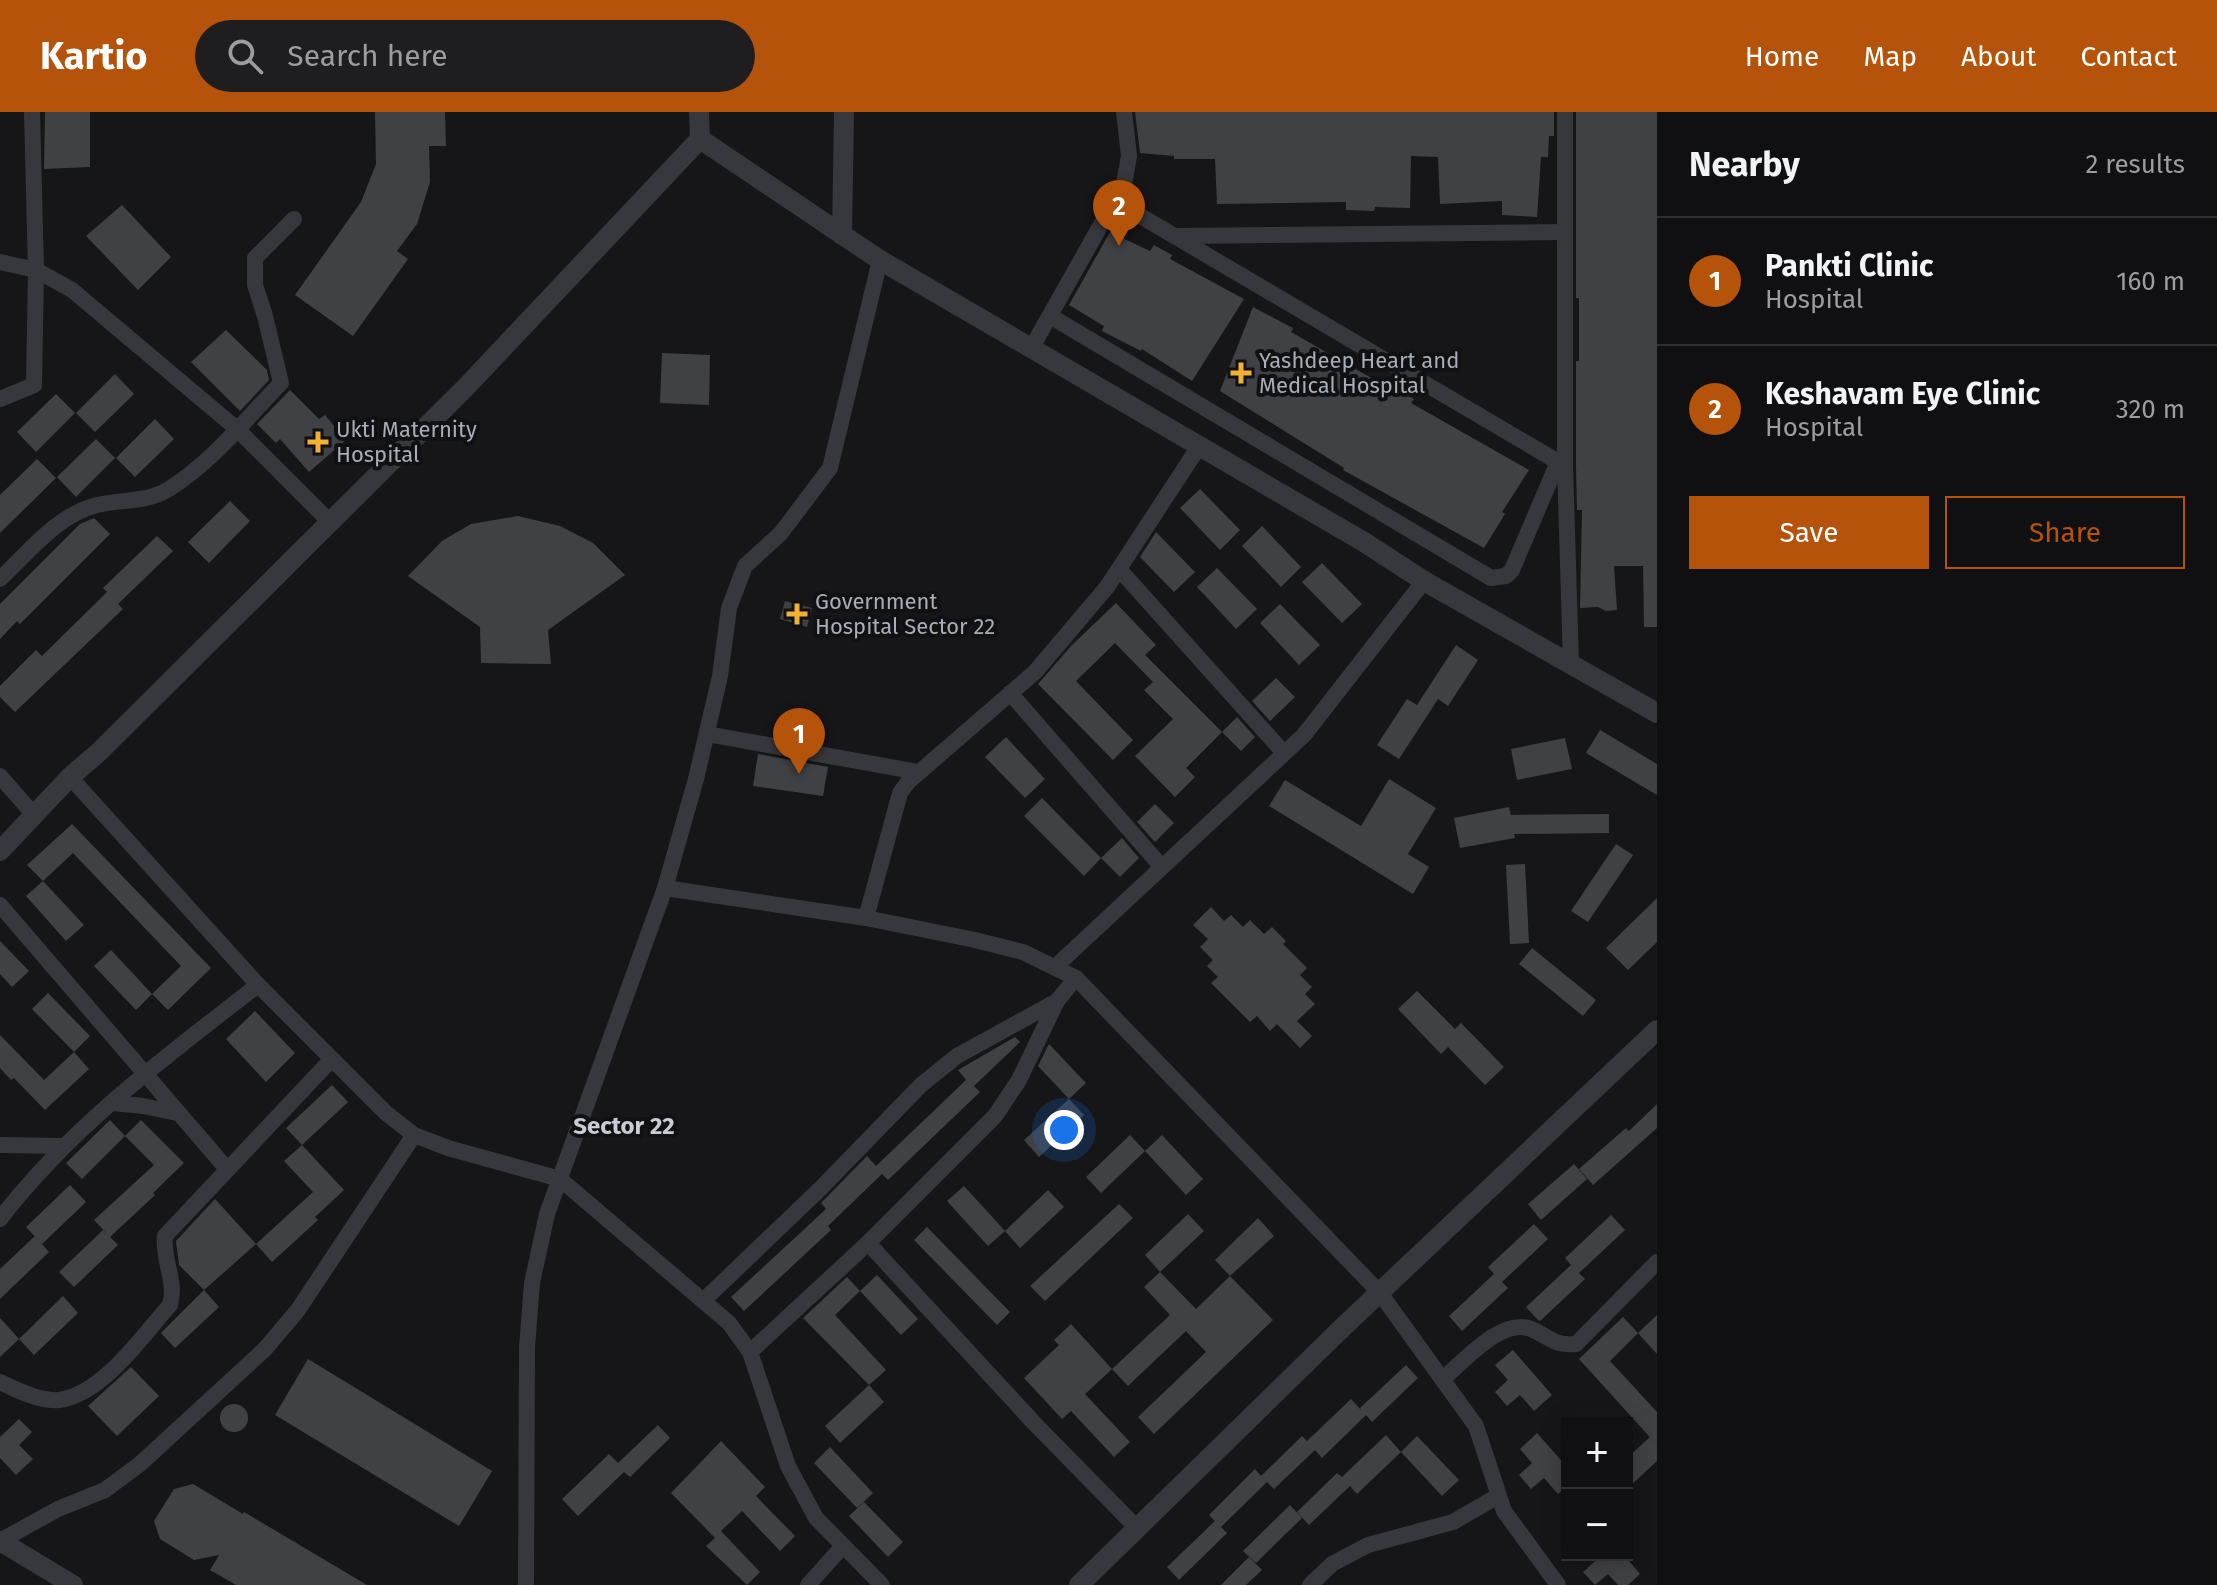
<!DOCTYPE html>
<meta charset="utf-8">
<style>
:root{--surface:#101012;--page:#1e1e20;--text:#f1f3f6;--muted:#9c9d9f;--line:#303032;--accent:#b45309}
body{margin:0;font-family:"Fira Sans",sans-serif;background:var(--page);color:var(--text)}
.controls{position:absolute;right:24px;bottom:24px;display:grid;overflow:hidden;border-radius:0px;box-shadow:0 4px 20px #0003}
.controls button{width:72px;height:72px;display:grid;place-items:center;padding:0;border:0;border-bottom:2px solid var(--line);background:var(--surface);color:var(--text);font:40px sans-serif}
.you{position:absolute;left:1064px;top:1018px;width:28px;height:28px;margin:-20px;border:6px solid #fff;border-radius:50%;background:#1a73e8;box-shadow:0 0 0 12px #1a73e833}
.badge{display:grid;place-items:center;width:52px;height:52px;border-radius:50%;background:var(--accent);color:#fff;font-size:26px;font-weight:700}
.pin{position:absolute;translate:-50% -66px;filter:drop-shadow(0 2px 4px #0008)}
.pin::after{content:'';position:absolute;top:42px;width:28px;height:24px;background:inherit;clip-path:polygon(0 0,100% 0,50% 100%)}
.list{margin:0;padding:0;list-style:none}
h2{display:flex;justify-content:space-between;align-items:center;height:104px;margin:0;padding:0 32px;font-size:34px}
h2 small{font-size:26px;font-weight:400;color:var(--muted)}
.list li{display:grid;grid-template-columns:52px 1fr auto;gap:24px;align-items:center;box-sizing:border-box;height:128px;padding:0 32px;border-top:2px solid var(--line)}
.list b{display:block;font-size:30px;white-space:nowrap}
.list p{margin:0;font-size:26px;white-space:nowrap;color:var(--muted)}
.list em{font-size:26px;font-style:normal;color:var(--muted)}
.actions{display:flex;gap:16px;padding:24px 32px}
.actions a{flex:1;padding:18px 0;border:2px solid var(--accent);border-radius:0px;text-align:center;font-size:28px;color:var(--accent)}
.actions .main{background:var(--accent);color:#fff}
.icon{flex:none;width:44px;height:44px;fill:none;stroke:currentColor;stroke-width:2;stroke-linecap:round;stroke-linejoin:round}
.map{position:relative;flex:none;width:1657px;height:1473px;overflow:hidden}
header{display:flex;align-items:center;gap:48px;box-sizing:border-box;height:112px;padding:0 40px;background:var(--accent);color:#fff}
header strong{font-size:38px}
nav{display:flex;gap:44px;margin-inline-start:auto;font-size:28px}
.search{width:560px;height:72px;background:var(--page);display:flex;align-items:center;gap:20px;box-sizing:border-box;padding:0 28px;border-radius:44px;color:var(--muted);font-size:30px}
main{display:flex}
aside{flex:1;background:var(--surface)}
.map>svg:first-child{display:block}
</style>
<header>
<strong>Kartio</strong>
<div class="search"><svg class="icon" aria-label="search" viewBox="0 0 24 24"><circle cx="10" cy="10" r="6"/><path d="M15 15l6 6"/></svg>Search here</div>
<nav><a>Home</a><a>Map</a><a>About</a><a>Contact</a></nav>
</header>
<main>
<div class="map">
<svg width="1657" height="1473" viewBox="0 0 1657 1473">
<rect width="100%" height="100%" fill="#161618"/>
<g fill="#404145">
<path d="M45 0H90V55L44 57Z"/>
<path d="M375 0H445L446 34H429L430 70 417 112 397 139 408 147 353 224 295 183 361 90 376 52Z"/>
<path d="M1135 0H1554V24H1549L1548 45H1541L1537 105 1502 103V89L1440 92 1438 45 1411 44 1410 96 1375 95 1374 99 1346 98V90L1217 92 1215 47H1174V44L1140 41Z"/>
<path d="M1576 0H1657V515H1644L1643 454H1614L1617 498 1606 499 1598 495 1580 496 1582 398H1577L1576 354V249H1579V186H1576Z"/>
<path d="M122 93 171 145 138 178 86 124Z"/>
<path d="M1110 120 1150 139 1154 133 1172 143 1170 147 1244 187 1192 269 1142 237 1141 239 1102 219 1104 214 1069 193Z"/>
<path d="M1253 195 1293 216 1291 220 1394 279 1395 277 1414 287 1411 291 1529 358 1502 400 1505 402 1484 436 1343 358 1344 356 1220 279Z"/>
<path d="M226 218 267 258 269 268 240 299 191 250Z"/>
<path d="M662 241 710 243 709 293 660 291Z"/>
<path d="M115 262 134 282 95 320 76 301Z"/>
<path d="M290 278 319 307 325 303 346 328 309 360 280 327 276 331 257 312Z"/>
<path d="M56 282 75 301 36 340 17 320Z"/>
<path d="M155 307 174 327 135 365 116 346Z"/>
<path d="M96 327 115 346 76 385 57 365Z"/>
<path d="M37 347 56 366 0 421V383Z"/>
<path d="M1200 377 1240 418 1220 438 1180 396Z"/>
<path d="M230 389 250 409 209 451 188 430Z"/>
<path d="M518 404 560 414 593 431 625 463 548 518 551 552 481 551 480 515 408 464 442 429 471 412Z"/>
<path d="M94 406 110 422 20 512 17 509 0 527V492L80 412Z"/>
<path d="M1262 414 1301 455 1281 475 1242 434Z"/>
<path d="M1156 420 1195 460 1174 480 1140 445Z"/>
<path d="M157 424 173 439 118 492 123 497 15 600 0 585V574L36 538 42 544 107 480 103 476Z"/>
<path d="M1322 451 1362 492 1342 511 1302 470Z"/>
<path d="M1217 456 1257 497 1236 517 1197 475Z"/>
<path d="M785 489 812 496 807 515 780 507Z"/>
<path d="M1116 491 1156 533 1145 543 1222 620 1186 656 1195 665 1175 685 1135 644 1173 607 1144 578 1153 570 1115 531 1076 569 1133 628 1113 648 1038 572 1071 534Z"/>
<path d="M1280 492 1320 533 1299 553 1260 511Z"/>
<path d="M1456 533 1478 548 1448 594 1438 587 1399 647 1377 633 1407 587 1417 593Z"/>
<path d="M1276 566 1295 585 1270 609 1252 589Z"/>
<path d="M1237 605 1255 625 1241 639 1222 620Z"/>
<path d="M1600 618 1657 652V683L1586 641Z"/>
<path d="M1006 625 1045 667 1025 686 985 645Z"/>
<path d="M1565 626 1572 657 1517 668 1511 637Z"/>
<path d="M758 642 828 655 823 684 753 674Z"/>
<path d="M1389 667 1436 696 1408 742 1429 755 1413 782 1269 694 1285 668 1361 714Z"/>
<path d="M1042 686 1101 746 1084 764 1024 704Z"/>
<path d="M1155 692 1174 711 1155 730 1137 710Z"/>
<path d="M1509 695 1511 703 1609 702V721L1514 722 1515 726 1460 736 1454 706Z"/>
<path d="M72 712 211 856 168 898 152 882 181 854 73 741 43 769 27 753Z"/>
<path d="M1122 726 1139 746 1120 765 1101 746Z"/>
<path d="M1616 732 1633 743 1588 810 1571 799Z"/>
<path d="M1525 752 1529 831 1510 832 1506 753Z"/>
<path d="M43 769 84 813 66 829 26 784Z"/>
<path d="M1657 786V830L1628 858 1606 836Z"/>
<path d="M1211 795 1224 809 1231 803 1243 815 1250 808 1264 822 1272 815 1286 829 1283 832 1307 856 1300 863 1312 875 1305 882 1315 892 1297 909 1312 924 1300 936 1277 912 1270 919 1257 904 1250 910 1211 871 1218 865 1207 854 1213 848 1200 835 1208 827 1193 813Z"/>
<path d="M0 829 29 859 12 875 0 862Z"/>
<path d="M1532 836 1596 888 1583 904 1519 852Z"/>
<path d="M111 838 152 882 136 898 94 854Z"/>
<path d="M1417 879 1455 917 1461 911 1504 955 1485 973 1448 935 1441 942 1398 897Z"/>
<path d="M48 881 90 924 74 940 32 897Z"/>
<path d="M255 899 295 941 266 970 226 927Z"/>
<path d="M0 923 44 968 74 940 89 957 45 998 14 966 11 968 0 956Z"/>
<path d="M1015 925 1020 930 974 974 980 980 888 1068 882 1062 828 1114 831 1118 744 1199 731 1185 826 1097 821 1091 867 1044 876 1054 966 968 958 958Z"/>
<path d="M1049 932 1086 971 1069 987 1038 954Z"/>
<path d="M332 973 348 990 302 1033 286 1016Z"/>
<path d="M1069 987 1084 1003 1039 1045 1024 1028Z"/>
<path d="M1657 992V1016L1593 1073 1579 1057 1626 1016 1629 1019Z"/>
<path d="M110 1008 125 1024 82 1067 66 1051Z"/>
<path d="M141 1008 184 1051 153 1081 155 1083 110 1125 118 1133 74 1175 59 1160 103 1118 109 1124 94 1108 154 1053 125 1024Z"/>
<path d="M1130 1023 1145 1039 1101 1081 1086 1065Z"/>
<path d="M1162 1023 1203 1067 1186 1083 1145 1039Z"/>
<path d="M302 1033 344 1078 315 1105 318 1108 272 1150 256 1132 313 1080 284 1049Z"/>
<path d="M1574 1052 1587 1067 1541 1108 1528 1092Z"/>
<path d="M70 1073 86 1090 42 1132 26 1115Z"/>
<path d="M964 1074 1005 1119 988 1134 947 1089Z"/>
<path d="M1048 1078 1064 1095 1020 1136 1005 1119Z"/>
<path d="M215 1087 256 1132 204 1178 179 1153 176 1129Z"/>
<path d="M1119 1092 1133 1106 1045 1189 1030 1174Z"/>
<path d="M1188 1102 1204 1119 1160 1160 1145 1143Z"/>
<path d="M1611 1103 1625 1118 1579 1161 1585 1167 1540 1209 1538 1208 1526 1195 1571 1153 1565 1146Z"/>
<path d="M1258 1106 1274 1124 1230 1164 1215 1148Z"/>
<path d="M1534 1112 1548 1127 1502 1170 1508 1176 1462 1219 1449 1204 1494 1162 1488 1155Z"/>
<path d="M927 1115 1010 1200 997 1213 914 1128Z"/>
<path d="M35 1124 49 1140 0 1187V1157Z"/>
<path d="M1160 1160 1196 1197 1230 1164 1273 1208 1154 1322 1138 1305 1206 1240 1186 1219 1128 1274 1112 1257 1170 1203 1144 1175Z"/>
<path d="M877 1163 918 1207 901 1223 860 1179Z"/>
<path d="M847 1165 860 1179 835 1203 886 1258 869 1273 803 1206Z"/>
<path d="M204 1178 219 1195 175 1236 161 1221Z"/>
<path d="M63 1184 78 1201 34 1243 19 1227Z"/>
<path d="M1657 1203V1242L1638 1221Z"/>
<path d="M1623 1205 1638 1221 1610 1249 1657 1300V1333L1579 1247Z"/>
<path d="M0 1206 19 1227 0 1245Z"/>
<path d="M1071 1212 1112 1257 1085 1282 1130 1330 1114 1345 1071 1299 1062 1307 1024 1266 1059 1233 1054 1228Z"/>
<path d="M1513 1238 1552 1283 1534 1299 1520 1283 1507 1294 1495 1280 1508 1268 1495 1253Z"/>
<path d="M308 1247 492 1359 459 1414 275 1303Z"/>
<path d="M1406 1253 1418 1266 1372 1310 1366 1303 1322 1346 1315 1338 1274 1377 1267 1370 1221 1415 1227 1421 1179 1468 1167 1455 1215 1409 1209 1403 1255 1357 1261 1364 1302 1324 1307 1329 1351 1287 1362 1299 1360 1296Z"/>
<path d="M131 1255 159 1284 117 1324 88 1294Z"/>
<path d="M869 1273 884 1290 840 1331 825 1314Z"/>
<circle cx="234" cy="1306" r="14"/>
<path d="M19 1307 32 1320 19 1333 33 1347 16 1363 0 1346V1325Z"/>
<path d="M658 1313 670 1326 630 1365 624 1360 578 1404 562 1387 609 1342 618 1351Z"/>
<path d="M1537 1321 1567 1355V1374L1558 1382 1544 1366 1531 1377 1519 1363 1532 1351 1520 1337Z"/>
<path d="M1386 1323 1401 1340 1357 1382 1350 1374 1309 1413 1297 1400 1337 1361 1342 1365Z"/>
<path d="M1417 1324 1459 1368 1442 1384 1401 1340Z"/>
<path d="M1650 1325 1657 1333V1349L1627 1377V1346Z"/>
<path d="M721 1329 765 1375 756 1384 795 1424 780 1439 742 1399 721 1419 760 1460 747 1473 706 1434 715 1426 671 1381Z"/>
<path d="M830 1335 873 1381 857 1396 814 1351Z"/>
<path d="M193 1372 243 1402 244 1400 367 1473H236L210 1458 219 1443 194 1448 160 1427 154 1409 174 1377Z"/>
<path d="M864 1390 903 1430 888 1445 849 1404Z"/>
<path d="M1290 1393 1302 1406 1256 1451 1243 1439Z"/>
<path d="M1602 1443H1624L1640 1462 1628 1473H1618L1608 1462 1595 1473 1583 1460Z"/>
<path d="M1249 1445 1262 1458 1246 1473H1221Z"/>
</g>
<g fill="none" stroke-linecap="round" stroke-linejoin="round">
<g stroke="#37383d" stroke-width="16">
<path d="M1565 0V354L1571 551"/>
<path d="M1115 89 1565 354"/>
<path d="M1175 124 1565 120"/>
<path d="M0 150 36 158 72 178 237 317 329 409"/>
<path d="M1050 204 1491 466 1506 464 1512 458 1558 350"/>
<path d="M1032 235 1124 72 1129 44 1124 0"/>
<path d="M0 287 34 273 36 158 32 0"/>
<path d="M1119 457 1284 641"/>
<path d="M0 467C29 440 57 403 97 393 122 387 146 391 169 377 212 350 246 307 281 271L265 204 255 173V146L294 107"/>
<path d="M1010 581 1161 754"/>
<path d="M707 622 918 660"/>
<path d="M0 664 35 704"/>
<path d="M70 665 258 873 386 1001 414 1023 448 1036 560 1067 729 1211 750 1240 788 1354 816 1406 882 1473"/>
<path d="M665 776 866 806 975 828 1023 840 1076 866 1380 1181 1476 1314 1504 1399 1558 1473"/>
<path d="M0 793 227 1057"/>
<path d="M866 806 900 681 908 670 1035 560 1107 475 1198 336"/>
<path d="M1055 855 1304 623 1424 469"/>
<path d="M113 991 143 994 177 1001"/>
<path d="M0 1033 62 1034"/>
<path d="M0 1107C72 1014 165 945 258 873"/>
<path d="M868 1131 1035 1312 1137 1416"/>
<path d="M704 1188 820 1077 921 973 957 944 1057 889"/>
<path d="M750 1240 868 1131 995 1004 1019 968 1057 889 1076 866"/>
<path d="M1443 1267C1464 1249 1502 1205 1531 1217 1550 1225 1553 1234 1576 1232L1657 1150"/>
<path d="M0 1270C16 1278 41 1290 59 1288 103 1282 142 1224 170 1193 177 1169 162 1148 165 1124L331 948"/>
<path d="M0 1429 58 1397 105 1378 140 1352 265 1237 298 1198 414 1023"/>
<path d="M526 1473 527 1235 532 1171 547 1102 665 776 696 667 720 564 729 496 745 454 781 421 830 356 880 148"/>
<path d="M808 1473 843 1434"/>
<path d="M1310 1473 1332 1452 1368 1433 1453 1410 1498 1384"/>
</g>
<g stroke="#37383d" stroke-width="20">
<path d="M700 27 880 148 1364 430 1424 469 1657 601"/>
<path d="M842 123 844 0"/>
<path d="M0 739 70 665 99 640 467 274 700 27 699 0"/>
<path d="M0 1429 73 1473"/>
<path d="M1079 1473 1342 1216 1657 918"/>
</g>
</g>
<g fill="#f2b134" stroke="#111113" stroke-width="3">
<path d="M1237 249h8v8h8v8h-8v8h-8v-8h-8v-8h8z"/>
<path d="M314 318h8v8h8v8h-8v8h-8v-8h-8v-8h8z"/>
<path d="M793 490h8v8h8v8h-8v8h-8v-8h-8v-8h8z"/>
</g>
<g text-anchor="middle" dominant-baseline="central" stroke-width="8" stroke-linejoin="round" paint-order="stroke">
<g font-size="22" fill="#a8adb8" stroke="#111113" text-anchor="start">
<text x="1259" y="248">Yashdeep Heart and<tspan x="1259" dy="25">Medical Hospital</tspan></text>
<text x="336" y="317">Ukti Maternity<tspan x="336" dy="25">Hospital</tspan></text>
<text x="815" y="489">Government<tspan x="815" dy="25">Hospital Sector 22</tspan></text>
</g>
<g font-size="24" font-weight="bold" fill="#c9ccd4" stroke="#111113">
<text x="624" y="1014">Sector 22</text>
</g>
</g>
</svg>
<div class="controls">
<button>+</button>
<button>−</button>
</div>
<div class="you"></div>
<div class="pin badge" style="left:799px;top:662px">1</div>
<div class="pin badge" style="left:1119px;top:134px">2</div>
</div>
<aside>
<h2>Nearby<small>2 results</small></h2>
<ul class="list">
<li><span class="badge">1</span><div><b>Pankti Clinic</b><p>Hospital</p></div><em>160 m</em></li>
<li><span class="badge">2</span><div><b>Keshavam Eye Clinic</b><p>Hospital</p></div><em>320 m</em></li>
</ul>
<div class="actions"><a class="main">Save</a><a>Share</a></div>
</aside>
</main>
